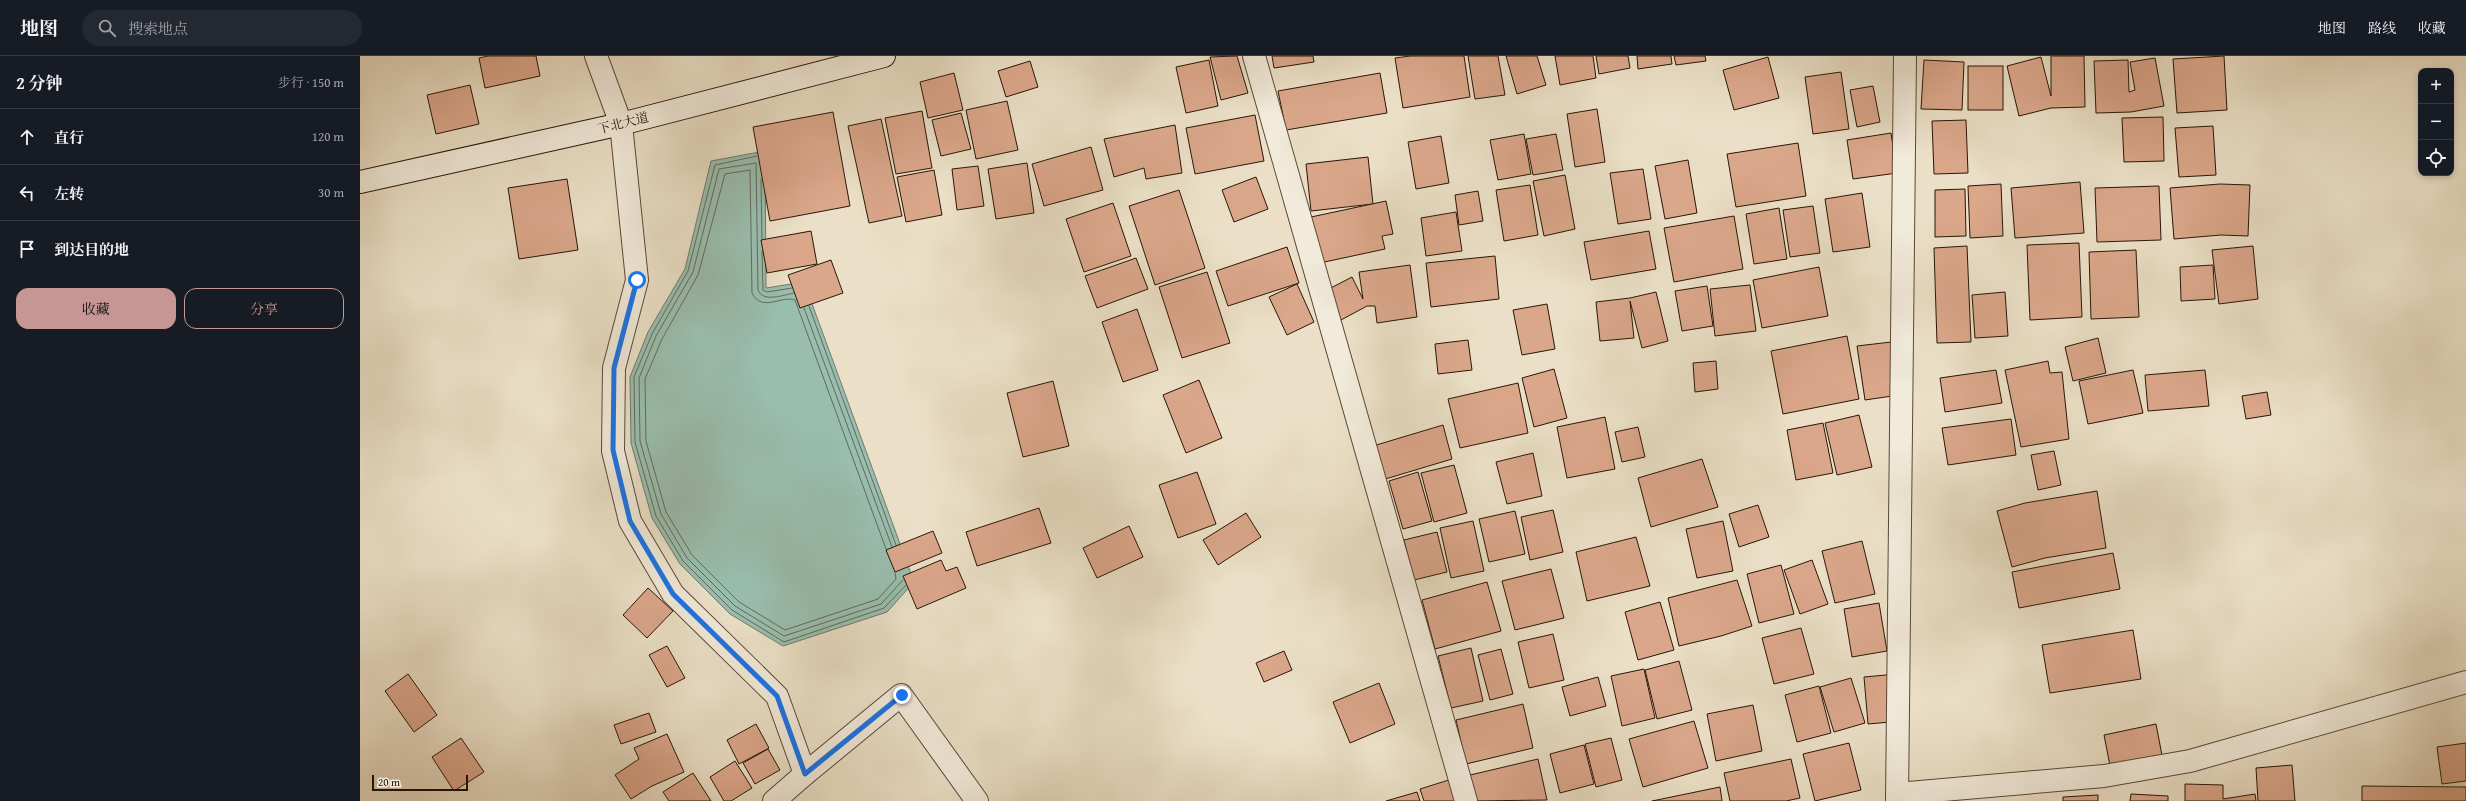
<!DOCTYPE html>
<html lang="zh">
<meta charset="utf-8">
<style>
:root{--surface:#171b24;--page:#242831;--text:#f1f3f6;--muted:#9ea1a6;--line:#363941;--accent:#c59692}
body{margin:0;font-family:"Gentium Book Plus","Noto Serif SC",serif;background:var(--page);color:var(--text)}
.controls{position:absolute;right:12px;top:12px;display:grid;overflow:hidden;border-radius:8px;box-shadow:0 2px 6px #0003}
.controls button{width:36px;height:36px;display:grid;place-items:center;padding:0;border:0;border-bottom:1px solid var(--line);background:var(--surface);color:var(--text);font:20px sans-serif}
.scale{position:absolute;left:12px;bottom:10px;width:96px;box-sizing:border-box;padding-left:4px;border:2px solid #281607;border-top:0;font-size:11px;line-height:14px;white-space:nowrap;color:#281607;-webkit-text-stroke:3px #f2ebdb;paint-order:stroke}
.stop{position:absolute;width:12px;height:12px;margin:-9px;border:3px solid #1a73e8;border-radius:50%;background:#fff}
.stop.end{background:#1a73e8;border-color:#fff;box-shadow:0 1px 4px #0008}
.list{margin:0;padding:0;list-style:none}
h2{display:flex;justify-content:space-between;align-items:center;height:52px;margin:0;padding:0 16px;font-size:17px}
h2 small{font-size:13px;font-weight:400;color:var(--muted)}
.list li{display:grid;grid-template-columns:26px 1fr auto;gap:12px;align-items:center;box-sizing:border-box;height:56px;padding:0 16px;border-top:1px solid var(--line)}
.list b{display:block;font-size:15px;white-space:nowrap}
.list em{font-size:13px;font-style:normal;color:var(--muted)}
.actions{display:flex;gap:8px;padding:12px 16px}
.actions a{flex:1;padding:9px 0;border:1px solid var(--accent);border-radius:12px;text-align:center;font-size:14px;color:var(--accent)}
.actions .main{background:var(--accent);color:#111}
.icon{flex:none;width:22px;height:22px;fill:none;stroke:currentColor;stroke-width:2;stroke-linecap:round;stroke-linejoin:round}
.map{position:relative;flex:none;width:2106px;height:745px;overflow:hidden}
header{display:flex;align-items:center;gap:24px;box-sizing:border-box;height:56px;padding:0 20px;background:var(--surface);border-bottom:1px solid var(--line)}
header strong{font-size:19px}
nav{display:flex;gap:22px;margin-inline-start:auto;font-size:14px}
.search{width:280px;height:36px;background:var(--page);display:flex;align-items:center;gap:10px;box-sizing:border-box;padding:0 14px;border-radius:22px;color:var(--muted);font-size:15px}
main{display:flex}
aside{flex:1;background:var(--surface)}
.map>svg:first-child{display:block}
</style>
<header>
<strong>地图</strong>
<div class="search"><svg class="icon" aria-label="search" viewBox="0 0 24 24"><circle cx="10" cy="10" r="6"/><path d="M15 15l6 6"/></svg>搜索地点</div>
<nav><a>地图</a><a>路线</a><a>收藏</a></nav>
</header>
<main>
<aside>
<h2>2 分钟<small>步行 · 150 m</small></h2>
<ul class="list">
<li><svg class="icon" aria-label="ahead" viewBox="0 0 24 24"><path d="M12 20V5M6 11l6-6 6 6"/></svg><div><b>直行</b></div><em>120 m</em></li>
<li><svg class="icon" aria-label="left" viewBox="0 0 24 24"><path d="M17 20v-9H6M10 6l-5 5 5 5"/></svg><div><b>左转</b></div><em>30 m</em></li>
<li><svg class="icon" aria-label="arrive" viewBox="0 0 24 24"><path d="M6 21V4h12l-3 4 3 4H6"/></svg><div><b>到达目的地</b></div></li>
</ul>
<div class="actions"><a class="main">收藏</a><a>分享</a></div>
</aside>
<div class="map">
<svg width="2106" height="745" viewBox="0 0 2106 745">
<rect width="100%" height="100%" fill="#ebe0c7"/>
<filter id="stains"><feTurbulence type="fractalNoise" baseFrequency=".005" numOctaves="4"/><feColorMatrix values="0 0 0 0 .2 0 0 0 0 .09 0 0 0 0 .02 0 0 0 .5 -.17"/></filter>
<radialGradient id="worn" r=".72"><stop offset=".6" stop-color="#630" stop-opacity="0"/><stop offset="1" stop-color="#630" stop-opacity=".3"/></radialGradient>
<path fill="#99beaf" stroke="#6c7b6c" d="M405 95 406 232 444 226 554 526 527 556 423 590 370 558 320 508 292 462 271 387 270 321 288 276 325 213 351 105Z"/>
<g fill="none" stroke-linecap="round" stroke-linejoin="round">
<g stroke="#606a5b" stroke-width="1">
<path d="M397 100 355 109 328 215 292 278 274 321 275 386 296 460 323 505 372 554 424 586 524 552 546 529"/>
<path d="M401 123 402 183"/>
<path d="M402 195 403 234 407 236 432 232"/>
<path d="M434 237C423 239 403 247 398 234L396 107 359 113 333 216 296 280 279 322 280 385 301 458 327 502 375 550 424 580 521 548 543 524"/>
<path d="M449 250 536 489"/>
<path d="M444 252 532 491"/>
<path d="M526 493 435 244C421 239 402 257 392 237L390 114 365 118 338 219 302 283 285 323 286 385 306 456 332 499 379 546 425 574 518 543 536 523 535 517"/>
</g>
</g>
<g fill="#dba78b" stroke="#281607">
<path d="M128 0H176L180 20 125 32 119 2Z"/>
<path d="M877 0 888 37 861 44 850 1Z"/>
<path d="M912 0H953L954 6 914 12Z"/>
<path d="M1050 0H1104L1110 41 1043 52 1035 2Z"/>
<path d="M1108 0H1138L1145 39 1115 43Z"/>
<path d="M1146 0H1177L1186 29 1157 38Z"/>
<path d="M1195 0H1233L1236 22 1200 29Z"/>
<path d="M1236 0H1268L1270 12 1239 18Z"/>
<path d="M1277 0H1311L1312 8 1278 13Z"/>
<path d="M1314 0H1345L1346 5 1316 9Z"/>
<path d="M1691 0H1724L1725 51 1691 52 1659 60 1647 10 1681 1 1691 40Z"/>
<path d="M1864 0 1867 54 1817 57 1813 3Z"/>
<path d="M1408 1 1419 42 1374 54 1363 14Z"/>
<path d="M1795 2 1804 50 1771 56 1736 57 1734 5 1768 4 1769 36 1775 34 1770 6Z"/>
<path d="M849 4 858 50 826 57 816 11Z"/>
<path d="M1564 4 1604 6 1602 54 1561 53Z"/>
<path d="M670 5 678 31 646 41 638 15Z"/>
<rect x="1608" y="10" width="35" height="44"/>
<path d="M1481 16 1489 73 1453 78 1445 21Z"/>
<path d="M594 17 603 54 568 62 560 26Z"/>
<path d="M1020 17 1027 57 926 74 918 35Z"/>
<path d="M110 29 119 68 76 78 67 39Z"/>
<path d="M1513 30 1520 66 1497 71 1490 34Z"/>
<path d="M647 45 658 94 616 103 606 54Z"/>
<path d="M1237 53 1245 106 1215 111 1207 58Z"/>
<path d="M562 55 572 112 536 118 525 62Z"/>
<path d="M473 56 490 150 410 165 393 71Z"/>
<path d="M601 57 611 93 581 100 572 64Z"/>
<path d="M895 59 904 105 835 118 826 72Z"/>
<path d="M1803 61 1804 105 1764 106 1762 62Z"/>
<path d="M521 63 542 160 509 167 488 70Z"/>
<path d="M1606 64 1608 117 1574 118 1572 65Z"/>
<path d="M815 69 822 117 786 123 784 112 754 121 744 83Z"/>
<path d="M1853 70 1856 119 1819 121 1815 72Z"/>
<path d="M1531 77 1537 117 1493 123 1487 84Z"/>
<path d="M1164 78 1171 118 1138 124 1130 84Z"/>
<path d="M1196 78 1203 114 1173 119 1166 83Z"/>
<path d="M1081 80 1089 127 1056 133 1048 86Z"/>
<path d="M1438 87 1446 140 1376 151 1367 98Z"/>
<path d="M731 91 743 134 684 150 672 108Z"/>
<path d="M1008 101 1013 148 951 155 946 108Z"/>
<path d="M1328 104 1337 157 1305 163 1295 110Z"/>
<path d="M667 107 674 157 636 163 628 113Z"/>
<path d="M618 110 624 150 597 154 592 113Z"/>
<path d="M1283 113 1291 163 1258 168 1250 117Z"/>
<path d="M574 114 582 159 546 166 537 121Z"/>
<path d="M1205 119 1215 173 1184 180 1173 125Z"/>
<path d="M896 121 908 153 874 166 862 134Z"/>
<path d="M207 123 218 194 159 203 148 132Z"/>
<path d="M1720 126 1724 177 1655 182 1651 132Z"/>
<path d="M1641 128 1643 180 1610 182 1608 130Z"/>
<path d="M1860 128 1890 129 1888 180 1861 179 1814 183 1810 132Z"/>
<path d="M1170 129 1178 179 1144 185 1136 134Z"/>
<path d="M1799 130 1801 184 1737 186 1735 132Z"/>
<path d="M1605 133 1606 180 1575 181V134Z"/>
<path d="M819 134 845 212 795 229 769 150Z"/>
<path d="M1118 135 1123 165 1099 169 1095 139Z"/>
<path d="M1502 137 1510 191 1473 196 1465 143Z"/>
<path d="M1026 145 1033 178 1022 180 1025 193 960 207 951 161Z"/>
<path d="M753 147 771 200 724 216 706 163Z"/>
<path d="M1453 150 1460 197 1430 201 1423 154Z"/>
<path d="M1419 152 1427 203 1394 208 1386 158Z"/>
<path d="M1096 156 1102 195 1066 200 1061 162Z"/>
<path d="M1374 160 1383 213 1314 226 1304 172Z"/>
<path d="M451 175 457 208 407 217 401 184Z"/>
<path d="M1289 175 1296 213 1231 224 1224 186Z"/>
<path d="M1719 187 1722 261 1670 264 1667 189Z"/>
<path d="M1607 190 1611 286 1577 287 1574 192Z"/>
<path d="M1893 190 1898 243 1859 248 1852 194Z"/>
<path d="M927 191 939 227 868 250 856 215Z"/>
<path d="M1776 194 1779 261 1731 263 1729 196Z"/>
<path d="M1135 200 1139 243 1071 251 1066 207Z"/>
<path d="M776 202 788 233 737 252 725 220Z"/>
<path d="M471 204 483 237 440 252 428 219Z"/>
<path d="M1050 209 1057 261 1017 267 1015 250H1007L981 264 967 234 992 221 1003 243 999 216Z"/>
<path d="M1853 209 1855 243 1821 245 1820 211Z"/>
<path d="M1459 211 1468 260 1402 272 1393 224Z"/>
<path d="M847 216 870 287 822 302 799 231Z"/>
<path d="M937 228 954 266 927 279 909 241Z"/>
<path d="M1390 229 1396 275 1355 280 1350 233Z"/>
<path d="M1347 230 1353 270 1322 275 1315 235Z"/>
<path d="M1296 236 1308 285 1282 292 1270 245 1274 282 1240 285 1236 246 1270 242Z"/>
<path d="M1645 236 1648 280 1615 282 1612 239Z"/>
<path d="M1187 248 1195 293 1162 299 1153 254Z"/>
<path d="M777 253 798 314 763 326 742 266Z"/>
<path d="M1487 280 1499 343 1423 358 1411 295Z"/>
<path d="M1738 282 1746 317 1713 325 1705 291Z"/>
<path d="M1108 284 1112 314 1078 318 1075 288Z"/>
<path d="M1531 286 1539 339 1505 344 1497 290Z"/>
<path d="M1356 305 1358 333 1335 336 1333 307Z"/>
<path d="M1688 305 1690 317 1702 316 1709 383 1661 391 1645 314Z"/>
<path d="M1194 313 1207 362 1174 371 1162 322Z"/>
<path d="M1636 314 1642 347 1585 356 1580 322Z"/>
<path d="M1773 314 1783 357 1728 368 1719 325Z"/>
<path d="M1845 314 1849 350 1788 355 1785 319Z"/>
<path d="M839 324 862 382 826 397 803 339Z"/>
<path d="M693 325 709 390 663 401 647 337Z"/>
<path d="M1158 327 1168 377 1100 392 1088 343Z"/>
<path d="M1907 336 1911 359 1886 363 1882 340Z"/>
<path d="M1499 359 1512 411 1477 419 1465 367Z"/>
<path d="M1245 361 1255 413 1207 422 1197 371Z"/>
<path d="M1651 363 1656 399 1588 409 1582 372Z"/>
<path d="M1463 367 1473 417 1436 424 1427 374Z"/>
<path d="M1083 369 1092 403 1022 424 1013 390Z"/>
<path d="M1278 371 1285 401 1262 406 1255 376Z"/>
<path d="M1694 395 1701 429 1678 434 1671 399Z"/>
<path d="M1173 397 1182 440 1147 448 1136 406Z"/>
<path d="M1342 403 1358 451 1291 471 1278 422Z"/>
<path d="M1094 409 1107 457 1074 466 1061 417Z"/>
<path d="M837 416 856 468 818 482 799 429Z"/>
<path d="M1058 416 1072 465 1043 473 1029 425Z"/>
<path d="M1737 435 1746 492 1685 502 1652 511 1637 455 1665 447Z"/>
<path d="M1398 449 1409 481 1379 491 1369 458Z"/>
<path d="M679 452 691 487 617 510 606 476Z"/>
<path d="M1193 454 1203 496 1170 504 1161 461Z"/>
<path d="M1155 455 1165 498 1129 506 1119 463Z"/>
<path d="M886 457 901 481 858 509 843 484Z"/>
<path d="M1113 465 1124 515 1091 522 1080 472Z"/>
<path d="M1363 465 1373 515 1337 522 1326 473Z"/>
<path d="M769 470 783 501 737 522 723 492Z"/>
<path d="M573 475 582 497 535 516 526 494Z"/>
<path d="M1077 476 1087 516 1054 524 1044 484Z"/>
<path d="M1276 481 1290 530 1227 545 1216 496Z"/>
<path d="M1502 485 1515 538 1475 547 1462 495Z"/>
<path d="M1753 497 1760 533 1659 552 1652 516Z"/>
<path d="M581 504 586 515 597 511 606 532 557 553 543 520Z"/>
<path d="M1452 504 1468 548 1440 558 1424 514Z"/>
<path d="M1421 509 1434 558 1399 567 1387 518Z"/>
<path d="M1191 513 1204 562 1155 574 1142 525Z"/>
<path d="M1377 524 1392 570 1361 580 1319 590 1308 542Z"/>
<path d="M1127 526 1141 575 1075 593 1062 544Z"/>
<path d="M288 532 313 555 287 582 263 559Z"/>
<path d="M1300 546 1314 594 1278 604 1265 556Z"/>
<path d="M1519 547 1527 595 1492 601 1484 553Z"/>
<path d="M1441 572 1454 618 1414 628 1402 582Z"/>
<path d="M1773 574 1781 623 1690 637 1682 589Z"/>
<path d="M1193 578 1204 624 1169 632 1158 586Z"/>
<path d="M307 590 325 622 307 631 289 599Z"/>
<path d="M1111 592 1123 645 1091 652 1078 600Z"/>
<path d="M1141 593 1153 638 1130 644 1118 599Z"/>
<path d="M924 595 932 614 904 626 896 607Z"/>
<path d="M1319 605 1332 654 1297 663 1285 614Z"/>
<path d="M1284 613 1295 662 1262 670 1251 620Z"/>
<path d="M48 618 77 659 54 676 25 635Z"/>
<path d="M1537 618 1542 665 1508 668 1504 621Z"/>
<path d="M1238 621 1246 650 1210 660 1202 631Z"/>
<path d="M1491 622 1505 667 1474 676 1460 631Z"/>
<path d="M1019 627 1035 668 990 687 973 646Z"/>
<path d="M1459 630 1471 677 1437 686 1425 639Z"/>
<path d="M1163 648 1173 692 1106 708 1096 664Z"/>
<path d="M1393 649 1402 695 1356 705 1347 658Z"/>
<path d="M289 657 296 676 261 688 254 669Z"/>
<path d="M1334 665 1348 712 1283 731 1269 683Z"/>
<path d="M396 668 409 692 379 708 367 684Z"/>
<path d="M1796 668 1805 715 1753 725 1744 679Z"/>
<path d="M307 678 324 716 292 730 271 743 255 719 279 703 274 692Z"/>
<path d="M101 682 124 716 94 735 72 701Z"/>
<path d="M1251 682 1262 724 1236 731 1225 688Z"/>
<path d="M1489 687 1501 734 1455 745 1443 698Z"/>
<path d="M2106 687V725L2082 728 2077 691Z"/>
<path d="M1224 689 1234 728 1200 737 1190 698Z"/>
<path d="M408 693 420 714 395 728 383 707Z"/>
<path d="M1178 703 1187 744 1112 745 1106 720Z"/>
<path d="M1431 703 1440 742 1426 745H1370L1364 717Z"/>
<path d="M375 705 392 732 371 745H364L350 721Z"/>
<path d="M1932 709 1935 745H1898L1896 712Z"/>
<path d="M333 717 351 745H309L303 736Z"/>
<path d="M1092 723 1099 745H1064L1060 733Z"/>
<path d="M1825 728 1863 729V743L1895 738 1896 745H1825Z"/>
<path d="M2002 730 2106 731V745H2002Z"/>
<path d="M1360 731 1362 745H1292Z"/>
<path d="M1057 736 1060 745H1026Z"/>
<path d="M1771 738 1808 740V745H1770Z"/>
<path d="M1738 739V745H1703V741Z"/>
</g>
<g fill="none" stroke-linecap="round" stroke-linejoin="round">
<g stroke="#594837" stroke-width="24">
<g id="street">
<path d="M236 0 261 68 277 224 254 312 253 395 270 465 313 538 417 640 445 718 414 745"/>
<path d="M894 0 1106 745"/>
<path d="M445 718 541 639 617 745"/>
<path d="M1537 738 1744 720 1830 705 2106 626"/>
<path d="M1537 745 1545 0"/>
</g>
</g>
<g stroke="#281607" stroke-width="24">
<path id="secondary" d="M0 126 261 68 524 0"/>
</g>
<use href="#street" stroke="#f2ebdb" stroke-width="22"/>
<use href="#secondary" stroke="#f2ebdb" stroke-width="22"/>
</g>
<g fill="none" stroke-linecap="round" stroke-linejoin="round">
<path stroke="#1a73e8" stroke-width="5" d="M277 224 254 312 253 394 270 465 313 538 417 640 445 718 542 639"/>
</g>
<g text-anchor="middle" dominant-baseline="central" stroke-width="3" stroke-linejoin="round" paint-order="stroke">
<g font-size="13" fill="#281607" stroke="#f2ebdb">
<text transform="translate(263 67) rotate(-14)">下北大道</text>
</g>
</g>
<rect width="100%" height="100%" filter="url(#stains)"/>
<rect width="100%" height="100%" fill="url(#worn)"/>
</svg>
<div class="controls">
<button>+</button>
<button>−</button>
<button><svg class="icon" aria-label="locate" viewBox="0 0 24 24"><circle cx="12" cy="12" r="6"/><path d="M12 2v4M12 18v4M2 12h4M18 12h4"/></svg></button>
</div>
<div class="scale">20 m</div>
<div class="stop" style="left:277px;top:224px"></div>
<div class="stop end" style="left:542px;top:639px"></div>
</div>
</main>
